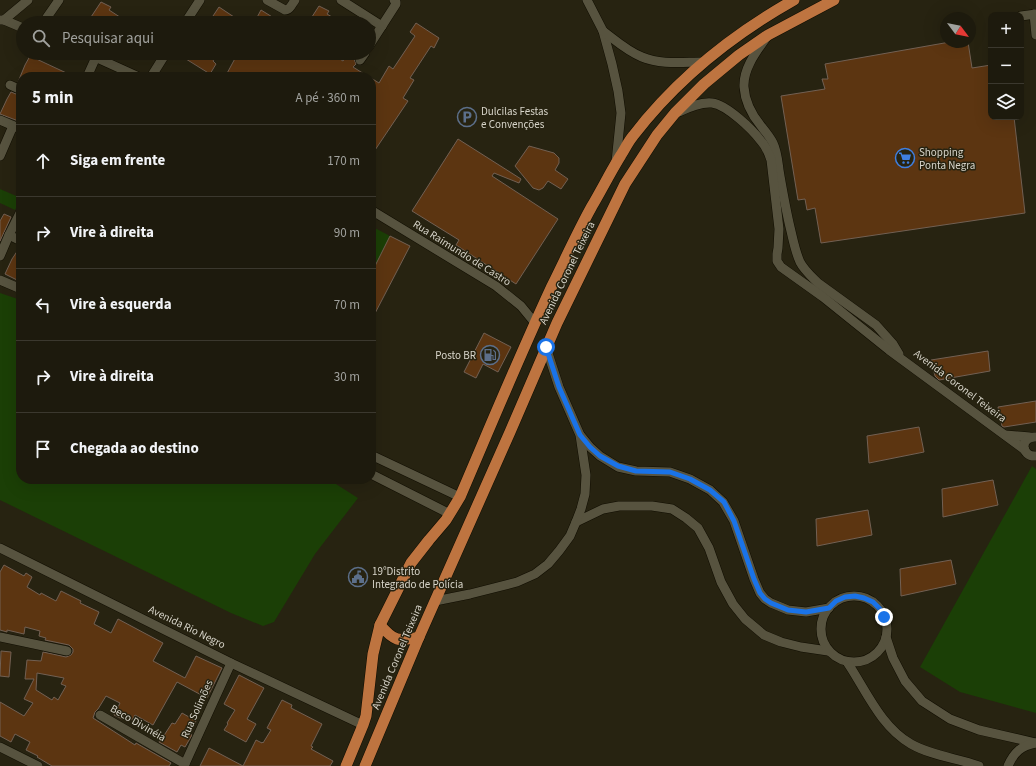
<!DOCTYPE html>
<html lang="pt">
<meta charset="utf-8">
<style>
:root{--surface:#1d1a0d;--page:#2a271b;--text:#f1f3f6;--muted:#a0a19d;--line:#3b382e}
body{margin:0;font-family:"Source Sans 3",sans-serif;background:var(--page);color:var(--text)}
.controls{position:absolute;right:12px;top:12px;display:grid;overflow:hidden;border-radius:8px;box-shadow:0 4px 16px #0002}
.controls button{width:36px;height:36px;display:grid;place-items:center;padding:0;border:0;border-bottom:1px solid var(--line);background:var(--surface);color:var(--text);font:20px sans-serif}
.compass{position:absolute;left:940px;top:12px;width:36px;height:36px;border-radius:50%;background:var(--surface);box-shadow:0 4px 16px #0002;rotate:122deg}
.stop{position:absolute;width:12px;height:12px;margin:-9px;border:3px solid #1a73e8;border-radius:50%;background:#fff}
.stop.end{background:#1a73e8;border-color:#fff;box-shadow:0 1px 4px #0008}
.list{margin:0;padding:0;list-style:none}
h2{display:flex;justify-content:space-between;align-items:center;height:52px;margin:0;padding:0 16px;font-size:17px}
h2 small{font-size:13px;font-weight:400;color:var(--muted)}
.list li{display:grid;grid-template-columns:26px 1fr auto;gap:12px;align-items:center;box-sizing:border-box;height:72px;padding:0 16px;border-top:1px solid var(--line)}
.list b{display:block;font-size:15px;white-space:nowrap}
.list em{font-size:13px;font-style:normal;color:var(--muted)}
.icon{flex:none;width:22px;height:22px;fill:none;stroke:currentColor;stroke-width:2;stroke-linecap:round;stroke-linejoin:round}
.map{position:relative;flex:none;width:1036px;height:766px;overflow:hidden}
.search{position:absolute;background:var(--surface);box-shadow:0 4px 16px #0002;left:16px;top:16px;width:360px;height:44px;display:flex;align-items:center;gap:10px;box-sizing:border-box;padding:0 14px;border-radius:22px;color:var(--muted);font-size:15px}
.panel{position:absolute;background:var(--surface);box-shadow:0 4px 16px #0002;left:16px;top:72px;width:360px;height:412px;border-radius:16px}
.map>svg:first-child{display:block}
</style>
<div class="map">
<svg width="1036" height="766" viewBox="0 0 1036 766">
<rect width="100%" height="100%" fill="#272311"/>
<g fill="#1b3f06">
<path d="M0 189 21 198 15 210 0 203Z"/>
<path d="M371 226 390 236 371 274Z"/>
<path d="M0 293 21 300V479H328L358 498 315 554 274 622 263 626 231 613 0 500Z"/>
<path d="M1032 466 1036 469V713L960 692 920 667Z"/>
</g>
<g fill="#5c3511" stroke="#726053" fill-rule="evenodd">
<path d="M101 2 111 7 109 10 129 23H87Z"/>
<path d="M319 6 329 11 327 14 342 23H308Z"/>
<path d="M219 7 243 23H215L217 20 213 16Z"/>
<path d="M261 10 282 23H254Z"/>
<path d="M416 23 439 38 434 48 431 46 410 78 414 80 403 98 408 101 371 156V78L379 83 389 66 393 69 415 36 410 32Z"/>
<path d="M950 42H968L972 68 991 65V117H1014L1025 213 821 243 815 208 807 210 805 199 798 200 781 96 825 89 822 79H828L825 64Z"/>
<path d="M190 53H218L213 61 216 64 210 74 186 59Z"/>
<path d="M238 53H330L343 61 349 53H358L354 59 356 64 353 67 369 77H225Z"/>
<path d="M30 56 75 77H21V83L18 82 25 65Z"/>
<path d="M11 92 21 96V122L0 114 7 99Z"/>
<path d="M458 139 521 179 519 183 494 173 492 176 558 219 516 284 456 245 459 240 412 211Z"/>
<path d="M529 146 554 153 559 158V163L555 170 568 179 561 189 548 181 543 188 539 190 533 188 515 166Z"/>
<path d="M4 214 11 217 0 241V221Z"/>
<path d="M390 236 410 246 371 321V274Z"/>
<path d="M20 247H21V282L5 274 12 259Z"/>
<path d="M484 333 511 347 498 372 483 364 476 378 464 372Z"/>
<path d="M988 351 990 371 939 380 935 376 931 360Z"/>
<path d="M1036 401V422L1004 427 1002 426 998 407Z"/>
<path d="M919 427 924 452 869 463 867 436Z"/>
<path d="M993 480 998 505 943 517 942 489Z"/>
<path d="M868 510 872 535 817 546 816 519Z"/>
<path d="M951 560 956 584 901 596 900 569Z"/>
<path d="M4 565 24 576 26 573 32 577 27 587 40 595 41 593 56 601 61 591 81 601 80 603 99 612 94 624 111 633 118 619 163 643 153 661 185 678 196 656 222 668 207 698 177 682 153 725 135 715 132 720 124 715 122 719 114 715 120 703 106 696 98 709 95 712 93 718 135 745 136 743 171 763 169 766H52L37 757 38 756 26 750 30 742 15 734 11 742 0 736V702L24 716 33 703 24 699 34 679H25L27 660 41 661 43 652 66 657 71 655 73 652V649L69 645 45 640 46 638 39 636 40 631 25 627 24 634 7 630V632L0 630V572ZM37 673 64 678 61 684 66 686 58 700 54 697 52 700 36 690Z"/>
<path d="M1 651 11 652 9 677 0 676Z"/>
<path d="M239 675 264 688 247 719 256 724 246 742 224 730 228 724 227 723 235 710 224 704Z"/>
<path d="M282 700 292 705 291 708 322 724 311 746 313 747 311 749 333 761 330 766H200L209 748 243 766 256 740 262 743V742L263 743 271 730 267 728Z"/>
<path d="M182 713 196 721 189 733 192 735 185 747 181 745 177 752 159 742 162 737H163L172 723 175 724Z"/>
</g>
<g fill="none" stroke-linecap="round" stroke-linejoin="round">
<g stroke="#100d00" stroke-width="10">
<g id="minor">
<path d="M267 0 285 10C290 10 292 4 295 0"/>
<path d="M341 0 382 26"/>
<path d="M587 0 603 31 612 64 618 91 621 113 616 162"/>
<path d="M1034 14 1036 35"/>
<path d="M1021 16 1036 14"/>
<path d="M0 20H4L23 28"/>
<path d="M4 20 28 0"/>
<path d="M43 23 59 0"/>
<path d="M185 23 200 0"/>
<path d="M603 31C615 40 627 51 642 57 661 65 683 62 703 62"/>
<path d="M766 38C756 52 743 69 744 87 745 102 752 115 761 126 765 131 770 137 773 143 778 153 778 166 780 176 783 193 786 210 790 227 793 239 795 251 800 262 804 270 812 277 818 283L876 325 893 344 899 354"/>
<path d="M369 46 396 4V2L394 0"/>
<path d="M86 53 139 77"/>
<path d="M360 60 365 53"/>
<path d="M87 77 96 57"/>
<path d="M151 77 166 53"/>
<path d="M10 85 21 90"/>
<path d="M679 112C689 107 700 102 712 103 727 105 752 129 761 141 766 146 769 154 771 160L779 229 778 248 777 254V261L781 267 823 297 889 350 1025 450"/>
<path d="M0 120 21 129"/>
<path d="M0 156 13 126"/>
<path d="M371 210 496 286 521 306 535 323"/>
<path d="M9 235 21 241"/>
<path d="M0 256 9 235 21 211"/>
<path d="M0 280 21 289"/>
<path d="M1005 435 1030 437"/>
<path d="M581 436 590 447 600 456 618 467 636 471 670 472 690 479 710 490 723 502 734 521 754 579 760 593 765 599 771 603 788 610 806 612 829 608"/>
<path d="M1036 437C1020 436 1020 457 1036 456"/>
<path d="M371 455 460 497"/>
<path d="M371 474 450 514"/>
<path d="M576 522 603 509 619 506H652L672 509 686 518 698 528 709 548 721 582 733 604 745 619 764 635 781 642 801 647 828 651"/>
<path d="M0 548 231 663 363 725"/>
<circle cx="854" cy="629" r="33"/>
<path d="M435 601 470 594 517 582 535 574 548 564 559 551 570 536 576 522 581 509 585 494 586 475 580 435 559 387 546 347"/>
<path d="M0 637 67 651"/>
<path d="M886 637 893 658 905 681 922 701 950 719 979 730 1036 743"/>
<path d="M847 662C866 690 880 726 911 744 932 756 957 758 979 766"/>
<path d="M100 715 185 764"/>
<path d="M0 747 38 766"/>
<path d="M184 766 231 663"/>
<path d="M1008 766C1014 752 1021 746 1036 743"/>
</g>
</g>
<g stroke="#100d00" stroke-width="12">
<g id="trunk">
<path d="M380 625C394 641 398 642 419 637"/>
<path d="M346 766 363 725 366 716 373 654 380 625 411 563 429 540 446 520 460 497C490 427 519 357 551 288 565 260 577 233 592 206 602 189 611 171 621 155 625 149 628 142 633 136 676 80 732 35 794 0"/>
<path d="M365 766 419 637 510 432 557 323 625 184 657 135 675 113 704 84 739 55 768 35 834 0"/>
</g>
</g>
<use href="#minor" stroke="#57533f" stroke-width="9"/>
<use href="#trunk" stroke="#be7440" stroke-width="11"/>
</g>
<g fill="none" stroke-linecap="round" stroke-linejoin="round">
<path stroke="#1a73e8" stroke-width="5" d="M546 347 559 387 580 435 590 447 600 456 618 466 636 471 670 472 690 479 710 490 724 502 734 521 754 579 760 593 765 599 771 603 788 610 806 612 829 608 836 601 845 597 855 596 864 598 873 602 880 609 884 617"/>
</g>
<defs>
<g id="parking-ring" transform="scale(1)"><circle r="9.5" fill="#272311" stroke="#5c6f8a" stroke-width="1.5"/><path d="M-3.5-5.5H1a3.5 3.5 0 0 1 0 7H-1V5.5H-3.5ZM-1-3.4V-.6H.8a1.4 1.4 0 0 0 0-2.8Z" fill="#5c6f8a"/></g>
<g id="supermarket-ring" transform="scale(1)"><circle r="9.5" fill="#272311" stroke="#3f7fe0" stroke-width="1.5"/><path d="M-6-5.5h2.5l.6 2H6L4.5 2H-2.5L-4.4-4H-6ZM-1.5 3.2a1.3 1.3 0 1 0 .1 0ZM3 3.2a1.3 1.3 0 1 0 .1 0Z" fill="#3f7fe0"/></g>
<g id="fuel-ring" transform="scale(1)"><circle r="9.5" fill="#272311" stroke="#5c6f8a" stroke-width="1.5"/><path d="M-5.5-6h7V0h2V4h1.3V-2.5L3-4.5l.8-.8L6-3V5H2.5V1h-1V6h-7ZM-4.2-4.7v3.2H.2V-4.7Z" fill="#5c6f8a"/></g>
<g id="civic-ring" transform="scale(1)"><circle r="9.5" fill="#272311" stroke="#5c6f8a" stroke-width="1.5"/><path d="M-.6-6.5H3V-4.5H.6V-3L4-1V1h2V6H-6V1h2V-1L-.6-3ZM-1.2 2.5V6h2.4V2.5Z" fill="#5c6f8a"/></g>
</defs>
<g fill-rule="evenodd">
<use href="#parking-ring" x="467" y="117"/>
<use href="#supermarket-ring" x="905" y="158"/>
<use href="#fuel-ring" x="490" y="355"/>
<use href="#civic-ring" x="358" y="577"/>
</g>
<g text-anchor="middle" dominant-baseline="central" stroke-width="3" stroke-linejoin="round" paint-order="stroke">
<g font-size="11" fill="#d7d4c9" stroke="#272311" text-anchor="start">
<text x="481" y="111">Dulcilas Festas<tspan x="481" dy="13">e Convenções</tspan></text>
<text x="919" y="152">Shopping<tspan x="919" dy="13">Ponta Negra</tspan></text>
<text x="476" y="355" text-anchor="end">Posto BR</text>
<text x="372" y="571">19°Distrito<tspan x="372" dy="13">Integrado de Polícia</tspan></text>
</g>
<g font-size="11" fill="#d7d4c9" stroke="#272311">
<text transform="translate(462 253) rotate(32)">Rua Raimundo de Castro</text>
<text transform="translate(567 273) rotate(-64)">Avenida Coronel Teixeira</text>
<text transform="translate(960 386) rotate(37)">Avenida Coronel Teixeira</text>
<text transform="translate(187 627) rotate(26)">Avenida Rio Negro</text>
<text transform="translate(397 657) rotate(-67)">Avenida Coronel Teixeira</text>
<text transform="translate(197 709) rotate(-66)">Rua Solimões</text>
<text transform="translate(138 723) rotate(30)">Beco Divinéia</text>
</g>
</g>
</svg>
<div class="controls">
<button>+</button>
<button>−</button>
<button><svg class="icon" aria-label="layers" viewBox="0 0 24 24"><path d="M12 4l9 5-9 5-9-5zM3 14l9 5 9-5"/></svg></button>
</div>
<svg class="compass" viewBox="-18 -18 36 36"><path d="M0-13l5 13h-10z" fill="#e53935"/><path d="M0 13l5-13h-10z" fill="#a0a19d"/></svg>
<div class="stop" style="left:546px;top:347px"></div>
<div class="stop end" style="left:884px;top:617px"></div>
<div class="search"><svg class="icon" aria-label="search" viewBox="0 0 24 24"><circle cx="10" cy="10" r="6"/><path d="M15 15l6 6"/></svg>Pesquisar aqui</div>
<section class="panel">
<h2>5 min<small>A pé · 360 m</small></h2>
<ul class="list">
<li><svg class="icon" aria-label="ahead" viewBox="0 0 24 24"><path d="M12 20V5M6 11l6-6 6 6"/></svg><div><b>Siga em frente</b></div><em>170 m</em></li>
<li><svg class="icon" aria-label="right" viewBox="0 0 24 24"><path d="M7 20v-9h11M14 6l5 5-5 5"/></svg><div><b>Vire à direita</b></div><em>90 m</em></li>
<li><svg class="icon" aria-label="left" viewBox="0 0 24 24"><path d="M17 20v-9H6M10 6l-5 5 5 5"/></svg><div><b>Vire à esquerda</b></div><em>70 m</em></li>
<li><svg class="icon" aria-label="right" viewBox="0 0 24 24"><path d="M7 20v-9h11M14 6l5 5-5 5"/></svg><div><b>Vire à direita</b></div><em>30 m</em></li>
<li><svg class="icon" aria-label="arrive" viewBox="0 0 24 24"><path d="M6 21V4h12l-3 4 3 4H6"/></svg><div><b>Chegada ao destino</b></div></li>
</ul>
</section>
</div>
